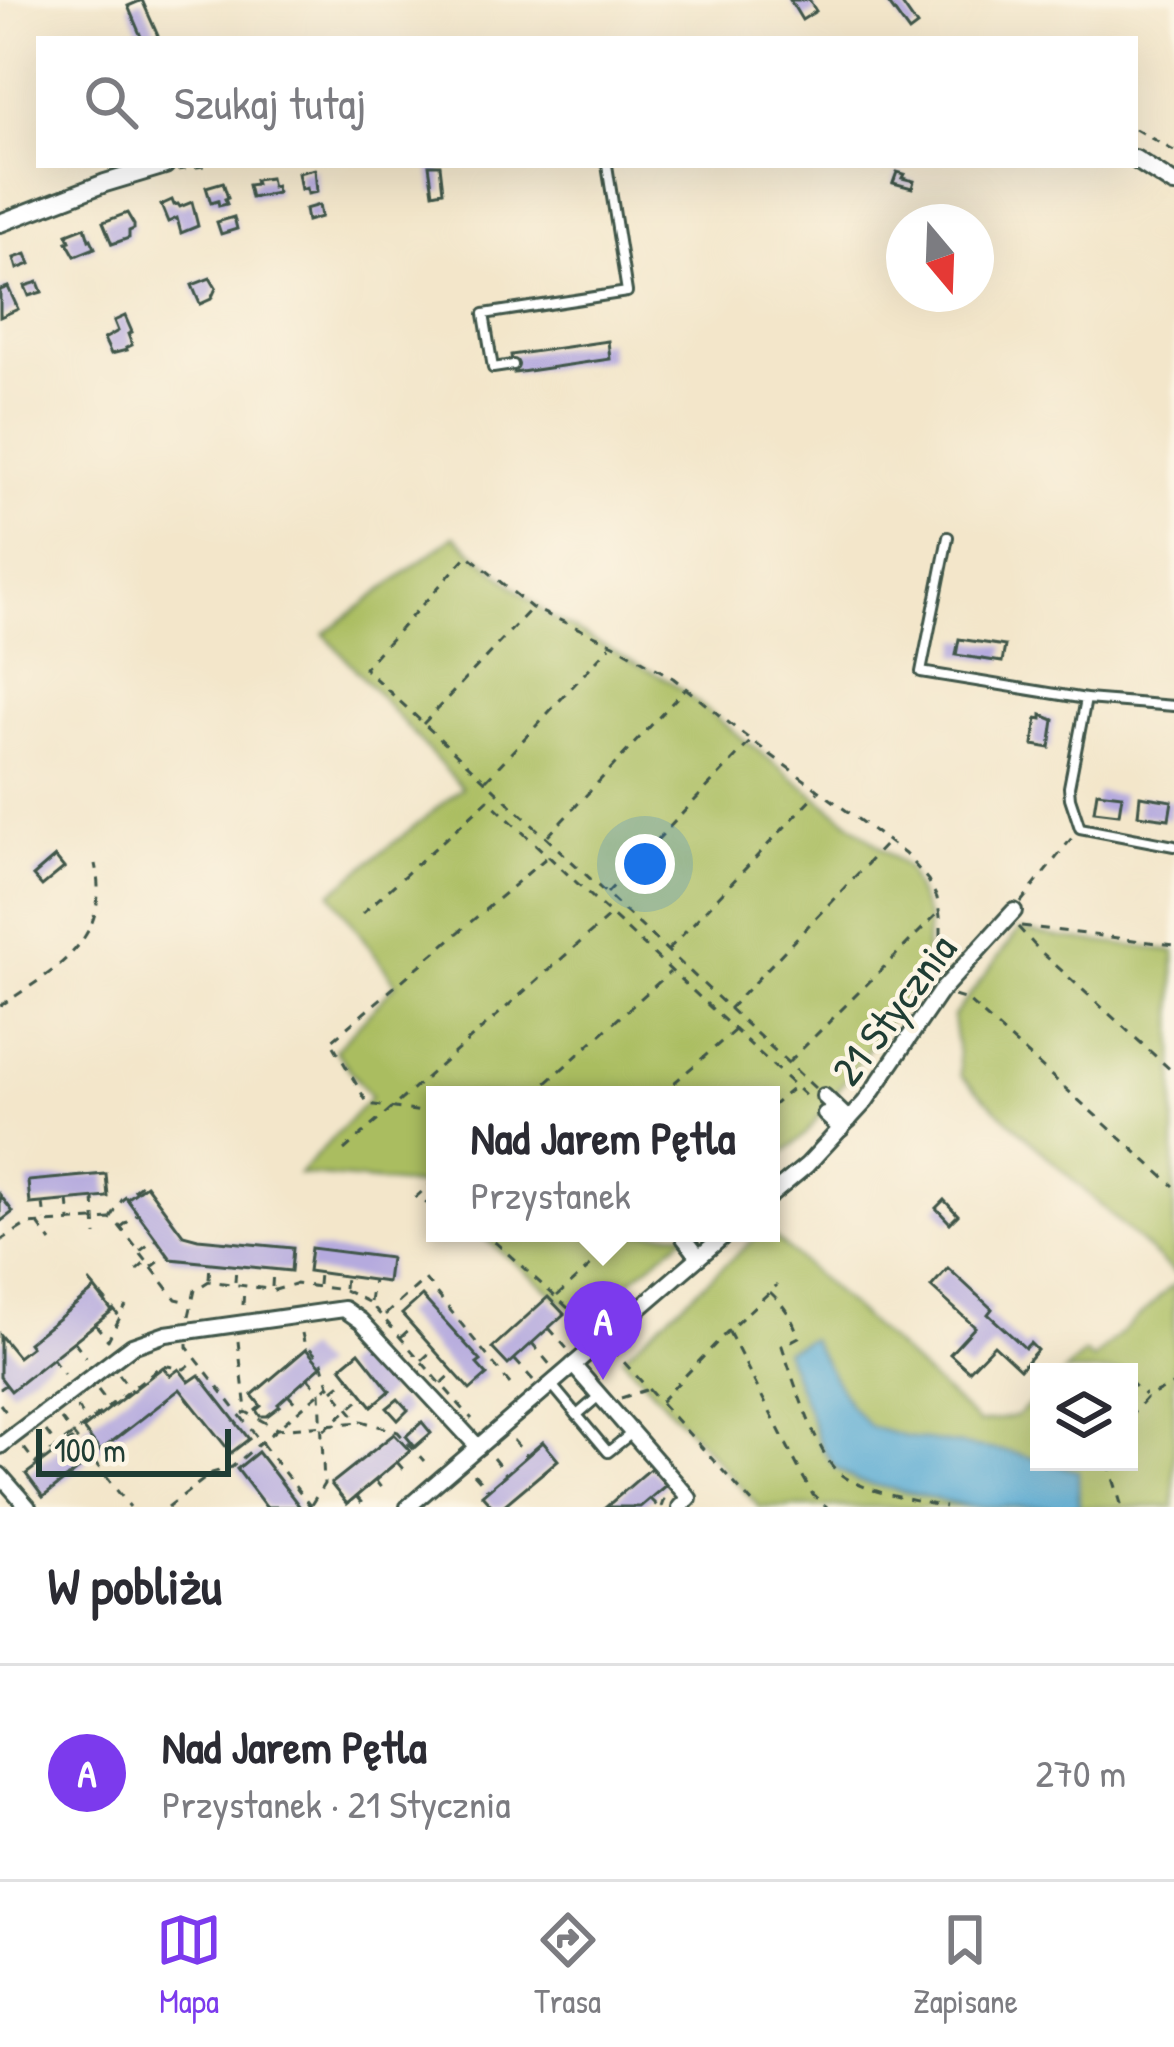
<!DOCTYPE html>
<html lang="pl">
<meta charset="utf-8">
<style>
:root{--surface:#fff;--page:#f7f7f7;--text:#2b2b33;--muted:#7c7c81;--line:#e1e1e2;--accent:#7c3aed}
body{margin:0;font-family:"Patrick Hand",sans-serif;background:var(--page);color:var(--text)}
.controls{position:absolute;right:36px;bottom:36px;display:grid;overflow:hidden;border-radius:0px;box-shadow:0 12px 48px #0002}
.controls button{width:108px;height:108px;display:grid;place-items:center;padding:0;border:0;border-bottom:3px solid var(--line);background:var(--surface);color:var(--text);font:60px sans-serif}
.compass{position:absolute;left:886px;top:204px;width:108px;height:108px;border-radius:50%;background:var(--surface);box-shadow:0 12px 48px #0002;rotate:161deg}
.scale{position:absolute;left:36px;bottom:30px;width:195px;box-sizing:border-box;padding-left:12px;border:6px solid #1f3d34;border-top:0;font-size:33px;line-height:42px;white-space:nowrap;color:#1f3d34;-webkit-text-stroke:9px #fcf5e5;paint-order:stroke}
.you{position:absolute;left:645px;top:864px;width:42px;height:42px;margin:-30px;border:9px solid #fff;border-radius:50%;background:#1a73e8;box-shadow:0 0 0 18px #1a73e833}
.badge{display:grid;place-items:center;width:78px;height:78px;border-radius:50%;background:var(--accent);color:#fff;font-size:39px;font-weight:700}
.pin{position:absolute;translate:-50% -99px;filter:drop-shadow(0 3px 6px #0008)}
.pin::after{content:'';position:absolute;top:63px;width:42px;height:36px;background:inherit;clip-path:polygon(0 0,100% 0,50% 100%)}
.popup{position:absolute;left:426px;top:1086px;width:354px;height:156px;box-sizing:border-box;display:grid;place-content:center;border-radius:0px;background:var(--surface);filter:drop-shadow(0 3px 9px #0005);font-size:39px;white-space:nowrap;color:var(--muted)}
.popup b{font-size:45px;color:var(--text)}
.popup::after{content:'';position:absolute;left:50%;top:100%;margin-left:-24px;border:24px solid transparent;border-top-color:var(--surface)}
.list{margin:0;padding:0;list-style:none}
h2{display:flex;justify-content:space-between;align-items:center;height:156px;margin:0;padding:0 48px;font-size:51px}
h2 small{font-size:39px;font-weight:400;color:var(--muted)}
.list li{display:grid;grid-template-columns:78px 1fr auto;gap:36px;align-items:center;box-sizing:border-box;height:216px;padding:0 48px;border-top:3px solid var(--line)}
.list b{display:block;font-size:45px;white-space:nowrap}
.list p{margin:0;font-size:39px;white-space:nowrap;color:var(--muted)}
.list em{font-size:39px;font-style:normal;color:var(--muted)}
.icon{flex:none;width:66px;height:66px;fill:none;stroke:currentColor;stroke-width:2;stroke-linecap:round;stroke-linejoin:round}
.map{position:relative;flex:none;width:1174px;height:1507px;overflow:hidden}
.search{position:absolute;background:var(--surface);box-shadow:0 12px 48px #0002;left:36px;right:36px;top:36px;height:132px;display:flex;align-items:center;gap:30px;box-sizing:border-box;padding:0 42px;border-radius:0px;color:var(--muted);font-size:45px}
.sheet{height:372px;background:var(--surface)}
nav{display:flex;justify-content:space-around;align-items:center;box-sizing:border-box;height:168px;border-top:3px solid var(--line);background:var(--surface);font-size:33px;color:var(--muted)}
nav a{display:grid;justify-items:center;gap:6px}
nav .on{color:var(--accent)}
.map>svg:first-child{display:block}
</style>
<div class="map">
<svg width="1174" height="1507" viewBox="0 0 1174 1507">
<rect width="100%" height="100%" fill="#fcf5e5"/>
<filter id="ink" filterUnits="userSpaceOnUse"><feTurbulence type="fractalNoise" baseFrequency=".00833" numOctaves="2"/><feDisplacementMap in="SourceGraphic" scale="24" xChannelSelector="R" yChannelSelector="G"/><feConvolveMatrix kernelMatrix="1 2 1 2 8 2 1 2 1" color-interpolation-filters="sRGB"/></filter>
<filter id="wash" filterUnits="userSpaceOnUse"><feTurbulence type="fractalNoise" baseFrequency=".004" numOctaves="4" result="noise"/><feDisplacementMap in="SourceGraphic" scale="48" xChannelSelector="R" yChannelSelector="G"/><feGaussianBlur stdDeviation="2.7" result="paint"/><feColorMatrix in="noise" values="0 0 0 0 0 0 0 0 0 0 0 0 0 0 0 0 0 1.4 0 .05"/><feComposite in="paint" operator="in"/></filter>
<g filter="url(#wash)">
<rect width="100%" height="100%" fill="#f3e6ca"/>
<g fill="#aabd61" stroke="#647d4a" stroke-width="3">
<path d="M454 536 549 616 671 682 907 868 928 919 924 973 806 1134 771 1163V1095H435V1198L418 1185 299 1174 371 1097 335 1050 396 984 331 893 462 788 324 634Z"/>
<path d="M1019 930 1064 938 1174 951V1273L961 1076 953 1017Z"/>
<path d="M478 1233H688L584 1319Z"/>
<path d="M761 1233H770L979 1423 1017 1416 1039 1396V1462H1129V1372H1064L1085 1353 1092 1360 1174 1284V1507H759L622 1357Z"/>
</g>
<path fill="#58aad3" stroke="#3c7484" stroke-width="3" d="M811 1339 850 1405 870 1427 906 1437 1011 1452 1078 1471 1079 1507H972L857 1481 835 1467 822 1447 784 1350Z"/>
<g id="blocks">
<g fill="#b5aade">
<path d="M142 0 158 36 151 39H142L128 6Z"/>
<path d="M790 0H809L816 11 802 20Z"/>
<path d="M886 0H899L917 26 909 32Z"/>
<path d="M429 165H440L443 191 433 193Z"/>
<path d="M315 169 317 192 308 194 307 188 301 190 298 173Z"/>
<path d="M897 172 904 174 902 178 914 181 912 188 893 183Z"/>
<path d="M270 178 272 187 276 186 277 193 251 198 248 185 256 184 255 180Z"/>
<path d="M223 182 228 198 225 199 227 204 219 206 218 201 211 203 206 187Z"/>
<path d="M172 200 174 205 178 204 180 207 192 202 198 226 181 233 177 218 168 222 161 205Z"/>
<path d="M319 205 321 217 307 221 305 209Z"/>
<path d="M127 213 134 225V229L129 231V238L112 244 103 222Z"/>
<path d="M234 217 237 229 221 234 217 222Z"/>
<path d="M85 227 89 240 91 239 95 248 75 256 67 242 70 241 67 234Z"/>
<path d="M26 254 30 264 17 269 14 258Z"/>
<path d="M210 278 216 288 211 299 200 304 192 285Z"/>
<path d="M38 282 42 292 29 296 25 286Z"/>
<path d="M8 287 18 309 0 317V290Z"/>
<path d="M125 316 132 332 128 334 132 345 126 348 127 350 111 354 104 339 118 331 114 321Z"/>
<path d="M608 341 610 359 514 373 511 355Z"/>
<path d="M959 639 1005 646 1002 662 956 655Z"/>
<path d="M1042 715 1054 720 1050 748 1033 745 1037 718 1042 719Z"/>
<path d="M1097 792 1122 795 1119 814 1094 811Z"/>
<path d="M1140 796 1172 801 1169 819 1138 815Z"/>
<path d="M55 857 64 868 42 886 33 876Z"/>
<path d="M106 1174 108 1197 30 1204 28 1181Z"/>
<path d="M146 1185 183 1235 198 1239 293 1248 291 1271 171 1259 127 1199Z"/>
<path d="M0 1195 13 1212 0 1222Z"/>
<path d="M944 1200 958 1215 950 1223 936 1208Z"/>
<path d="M311 1248 390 1258 387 1282 308 1271Z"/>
<path d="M948 1268 992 1309 988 1314 1025 1348 1030 1343 1037 1350 1020 1369 994 1345 969 1371 950 1354 975 1327 931 1287Z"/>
<path d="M95 1289 112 1311 11 1391 0 1377V1335L18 1357 31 1347 28 1343Z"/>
<path d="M422 1296 481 1361 477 1364 487 1375 470 1390 402 1314Z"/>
<path d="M548 1297 564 1314 508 1365 492 1348Z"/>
<path d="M306 1349 321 1366 278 1404 280 1406 267 1416H260L256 1410 261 1406 252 1395Z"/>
<path d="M359 1352 390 1391 372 1406 341 1367Z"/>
<path d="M163 1367 170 1376 179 1369 189 1382 199 1375 249 1439 231 1453 180 1389 100 1451 83 1429Z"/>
<path d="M398 1399 408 1410 398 1420 387 1408Z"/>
<path d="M422 1422 431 1433 415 1447 406 1436Z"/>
<path d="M394 1434 410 1451 347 1504 331 1484Z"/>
<path d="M71 1440 88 1462 43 1497 26 1474Z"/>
<path d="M543 1442 558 1460 502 1507H493L482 1495Z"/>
<path d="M258 1452 268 1465 300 1507H266L237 1469Z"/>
<path d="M651 1468 666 1485 640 1507H606Z"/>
</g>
</g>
</g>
<g filter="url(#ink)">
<use href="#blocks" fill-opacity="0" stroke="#3f564a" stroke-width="3"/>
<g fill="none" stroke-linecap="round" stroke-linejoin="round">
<g stroke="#3f564a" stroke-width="14">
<g id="service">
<path d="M513 365 493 368 484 314 627 292 607 165"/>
<path d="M948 537 921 672 1086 699 1174 706"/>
<path d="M1086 699 1069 787 1070 798 1080 828 1174 846"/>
<path d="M552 1385 577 1415 599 1396"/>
<path d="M577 1415 608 1452 632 1433"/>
</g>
</g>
<g stroke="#3f564a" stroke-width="20">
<g id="minor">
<path d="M824 1096 849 1120"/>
<path d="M825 1114 841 1129"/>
<path d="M771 1195 807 1165 865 1102 940 992 1014 911"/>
<path d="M684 1238 699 1257"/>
<path d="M586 1325 600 1342"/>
<path d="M573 1365 689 1498 680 1507"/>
<path d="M0 1446 132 1346 166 1334 344 1309 361 1321 478 1447"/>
<path d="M0 1475 28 1507"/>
<path d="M408 1507 727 1233"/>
</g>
</g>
<g stroke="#3f564a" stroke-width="22">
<g id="tertiary">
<path d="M1135 159 1174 184"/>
<path d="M0 223 105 183 165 165"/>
</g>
</g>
<g stroke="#3f564a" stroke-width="3" stroke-dasharray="9 9" stroke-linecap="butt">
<path d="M1135 129 1174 151"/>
<path d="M177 170 211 165"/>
<path d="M423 724 530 610"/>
<path d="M486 780 610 646"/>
<path d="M548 836 685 689"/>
<path d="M607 893 752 740"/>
<path d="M1021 902 1075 834"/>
<path d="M362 914 488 800 811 1101"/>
<path d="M1021 926 1174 945"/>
<path d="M1018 927 1039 950 1174 1073"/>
<path d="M668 950 818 792"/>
<path d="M954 996 967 1000 1174 1186"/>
<path d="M0 1006C55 970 112 940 95 864"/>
<path d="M729 1009 888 842"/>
<path d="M789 1062 939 912"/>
<path d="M815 1088 364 668 468 555 532 608 614 644 673 678 744 735 905 854 928 880 937 898 941 923V966"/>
<path d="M533 1095 670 972"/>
<path d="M660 1095 735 1030"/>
<path d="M771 1107 794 1087"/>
<path d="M435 1114 368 1104 331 1041 547 857"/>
<path d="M344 1150 610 916"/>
<path d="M435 1180 416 1197 435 1208"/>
<path d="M94 1198 96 1235"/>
<path d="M68 1200 70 1220"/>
<path d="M43 1203 45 1221"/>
<path d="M111 1218 122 1200 146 1181"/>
<path d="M38 1224 51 1242"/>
<path d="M121 1227 138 1214"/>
<path d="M479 1233 496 1243 578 1317"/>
<path d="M0 1241 27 1224 110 1219 117 1223 176 1299 190 1302"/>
<path d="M140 1251 156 1239"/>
<path d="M152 1267 168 1255"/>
<path d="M137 1270 146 1262"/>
<path d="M209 1279 210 1263"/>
<path d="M89 1281 119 1316"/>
<path d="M235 1282 236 1266"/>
<path d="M318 1285 319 1273"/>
<path d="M272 1287 273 1269"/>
<path d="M344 1288 345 1276"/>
<path d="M770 1292C785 1306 792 1318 799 1337L782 1346C791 1374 818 1457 839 1473 864 1493 914 1500 945 1507"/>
<path d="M557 1296 627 1233"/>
<path d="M370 1302 373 1280"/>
<path d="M243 1305 244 1288"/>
<path d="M385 1315 425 1279 510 1384"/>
<path d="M189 1316 195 1290 209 1281 275 1290 295 1284 344 1290 370 1303 472 1419"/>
<path d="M95 1324 108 1340 126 1306"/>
<path d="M549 1328 569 1351"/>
<path d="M729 1332 801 1473 813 1495 827 1507"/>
<path d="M302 1333 304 1342 322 1362 329 1385 358 1420 398 1432 424 1461"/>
<path d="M401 1337 413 1326"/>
<path d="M74 1341 86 1357"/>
<path d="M238 1341 246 1410"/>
<path d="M187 1343V1347L311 1507"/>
<path d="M532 1343 551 1366"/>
<path d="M612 1349 660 1402 727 1332 777 1285"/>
<path d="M52 1358 64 1374"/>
<path d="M422 1360 434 1349"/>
<path d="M515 1360 534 1381"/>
<path d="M1116 1369 1119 1372"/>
<path d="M119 1374 132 1392"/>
<path d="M308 1378 320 1392 324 1484 311 1505"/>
<path d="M1129 1381 1145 1395"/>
<path d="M442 1383 454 1372"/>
<path d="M0 1389 6 1385"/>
<path d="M98 1390 111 1407"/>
<path d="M333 1390 349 1377"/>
<path d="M288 1395 299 1407"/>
<path d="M621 1398 646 1390"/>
<path d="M661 1403 756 1507"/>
<path d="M0 1404 9 1416"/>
<path d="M77 1407 88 1423"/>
<path d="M243 1414 246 1412 277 1429 360 1422"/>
<path d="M1129 1418 1147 1397 1174 1384"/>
<path d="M61 1419 130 1507"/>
<path d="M324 1430 364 1396"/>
<path d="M46 1431 59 1449"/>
<path d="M513 1440 527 1456"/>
<path d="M24 1448 37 1465"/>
<path d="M493 1458 506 1474"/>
<path d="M397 1462 408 1475"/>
<path d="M1108 1462 1122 1507"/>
<path d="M36 1463 162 1365 184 1369 195 1361"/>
<path d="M474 1474 488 1490"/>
<path d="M375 1480 386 1494"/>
<path d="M356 1496 365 1507"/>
<path d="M650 1499 658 1507"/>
<path d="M168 1507 212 1473 232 1467 329 1385"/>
<path d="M661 1507 667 1491"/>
</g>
<use href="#service" stroke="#fff" stroke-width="8"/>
<use href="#minor" stroke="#fff" stroke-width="14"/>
<use href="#tertiary" stroke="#fff" stroke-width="16"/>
</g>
</g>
<g text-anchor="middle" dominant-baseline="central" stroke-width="9" stroke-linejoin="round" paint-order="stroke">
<g font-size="42" fill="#1f3d34" stroke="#fcf5e5">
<text transform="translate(893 1009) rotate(-53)">21 Stycznia</text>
</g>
</g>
</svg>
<div class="controls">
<button><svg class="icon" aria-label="layers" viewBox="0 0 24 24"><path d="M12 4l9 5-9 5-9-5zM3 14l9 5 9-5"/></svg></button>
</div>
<svg class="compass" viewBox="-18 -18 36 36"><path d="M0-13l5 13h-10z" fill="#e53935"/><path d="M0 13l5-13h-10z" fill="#7c7c81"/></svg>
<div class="scale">100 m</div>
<div class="you"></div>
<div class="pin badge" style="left:603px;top:1380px">A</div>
<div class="popup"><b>Nad Jarem Pętla</b>Przystanek</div>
<div class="search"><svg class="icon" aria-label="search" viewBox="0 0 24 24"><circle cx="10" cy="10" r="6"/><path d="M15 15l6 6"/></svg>Szukaj tutaj</div>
</div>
<section class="sheet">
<h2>W pobliżu<small></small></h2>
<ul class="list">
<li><span class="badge">A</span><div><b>Nad Jarem Pętla</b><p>Przystanek · 21 Stycznia</p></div><em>270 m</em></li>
</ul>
</section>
<nav>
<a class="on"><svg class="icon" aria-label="map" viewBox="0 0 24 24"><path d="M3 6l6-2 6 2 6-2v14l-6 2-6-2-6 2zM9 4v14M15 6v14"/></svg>Mapa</a>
<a><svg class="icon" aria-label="directions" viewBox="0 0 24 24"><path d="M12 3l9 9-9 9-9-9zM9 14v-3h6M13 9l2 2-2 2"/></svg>Trasa</a>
<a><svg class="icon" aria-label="saved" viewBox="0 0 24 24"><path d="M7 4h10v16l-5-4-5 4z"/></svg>Zapisane</a>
</nav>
